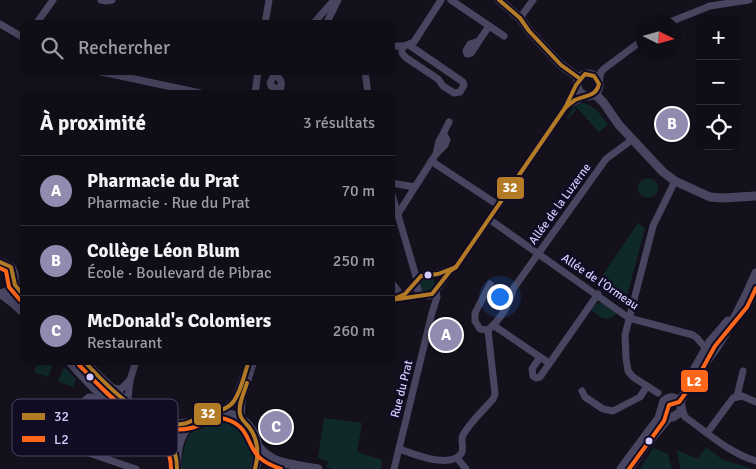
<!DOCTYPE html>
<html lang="fr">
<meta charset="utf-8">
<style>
:root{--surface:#0f0d16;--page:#1d1b23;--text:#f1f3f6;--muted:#9b9ca1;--line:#2f2d35;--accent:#928bb0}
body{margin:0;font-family:Signika,sans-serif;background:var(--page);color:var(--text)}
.controls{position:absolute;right:15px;top:15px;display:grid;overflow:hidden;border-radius:10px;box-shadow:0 2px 12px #0003}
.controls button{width:45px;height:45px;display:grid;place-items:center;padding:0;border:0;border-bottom:1px solid var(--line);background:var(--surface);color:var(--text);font:25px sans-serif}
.compass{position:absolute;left:636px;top:15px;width:45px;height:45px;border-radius:50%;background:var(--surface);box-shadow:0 2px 12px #0003;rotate:95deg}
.you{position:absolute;left:499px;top:296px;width:18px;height:18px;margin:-12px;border:4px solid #fff;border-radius:50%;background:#1a73e8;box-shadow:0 0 0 8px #1a73e833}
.badge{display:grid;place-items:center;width:32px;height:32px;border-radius:50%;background:var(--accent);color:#fff;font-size:16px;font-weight:700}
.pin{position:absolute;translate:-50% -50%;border:2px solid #fff;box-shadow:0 1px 5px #0006}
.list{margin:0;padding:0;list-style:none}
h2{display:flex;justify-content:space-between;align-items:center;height:65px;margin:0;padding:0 20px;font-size:21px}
h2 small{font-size:16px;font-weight:400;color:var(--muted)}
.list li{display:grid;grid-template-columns:32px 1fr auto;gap:15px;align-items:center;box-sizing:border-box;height:70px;padding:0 20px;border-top:1px solid var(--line)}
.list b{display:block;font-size:19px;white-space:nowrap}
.list p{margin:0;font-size:16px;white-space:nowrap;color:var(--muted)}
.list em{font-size:16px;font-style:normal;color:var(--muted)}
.icon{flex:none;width:28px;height:28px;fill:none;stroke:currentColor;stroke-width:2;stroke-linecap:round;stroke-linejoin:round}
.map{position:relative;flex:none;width:756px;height:469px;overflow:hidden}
.search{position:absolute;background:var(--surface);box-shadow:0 2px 12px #0003;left:20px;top:20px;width:375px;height:55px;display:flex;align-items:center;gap:12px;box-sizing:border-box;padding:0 18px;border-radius:10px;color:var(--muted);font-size:19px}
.panel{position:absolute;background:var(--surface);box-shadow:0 2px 12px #0003;left:20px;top:90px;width:375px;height:275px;border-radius:10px}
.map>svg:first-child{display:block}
</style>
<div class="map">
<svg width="756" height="469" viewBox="0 0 756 469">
<rect width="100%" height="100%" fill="#14111d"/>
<g fill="#0f292b">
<path d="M581 103C594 104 600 114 608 124L599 132 577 108 569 119 567 118 572 110Z"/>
<circle cx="648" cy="188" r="10"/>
<path d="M638 223 645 228 627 296 617 299 596 285Z"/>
<circle cx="427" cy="285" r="8"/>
<path d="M599 303H603L618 313 609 319 602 318 591 310 595 305Z"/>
<path d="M38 361H54L48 377 34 372Z"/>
<path d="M64 367 76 379 73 387 58 381Z"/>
<path d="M221 417C248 421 259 445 250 469H182C181 443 192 419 221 417Z"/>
<path d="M324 418 362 423 357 452 382 460 381 469H332L326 467 328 462 318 458Z"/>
<path d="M706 447 723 460 754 469H680L677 450 698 459Z"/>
<path d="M653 448 668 454 672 469H640Z"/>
</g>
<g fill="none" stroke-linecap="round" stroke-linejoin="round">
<g stroke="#47455f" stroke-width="7">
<path d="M101 0 106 1 112 0"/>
<path d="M451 0 504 36"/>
<path d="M520 18 533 0"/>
<path d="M670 22 710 6 749 0"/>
<path d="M0 24 24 38"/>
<path d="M36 24 53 0"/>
<path d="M265 24 269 0"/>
<path d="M313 24 334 0"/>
<path d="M326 24 338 0"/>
<path d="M479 41 471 53 467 54 466 51 470 44 479 41 489 26"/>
<path d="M391 46H404L414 42 441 0"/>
<path d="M402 46V53L405 57 438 79 443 86 454 93 460 92 464 85 463 82 409 45"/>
<path d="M97 71 205 94"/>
<path d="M273 71C277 76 283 80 281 87L277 89 271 86 270 83 275 73"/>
<path d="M365 71 368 94"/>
<path d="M599 81 601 72 605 68 644 39"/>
<path d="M255 94 258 71"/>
<path d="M569 105 586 96"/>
<path d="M442 136 449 122"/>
<path d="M431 161 498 205"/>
<path d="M391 183 415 187 398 214"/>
<path d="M415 187 436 154 445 145 447 140 445 136H442L439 141 436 154"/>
<path d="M391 191 417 280"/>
<path d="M489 219 629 318 693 335 697 338 708 351"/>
<path d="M432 275 456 267 565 108 577 85"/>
<path d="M391 282 398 291V299"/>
<path d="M416 283 419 294 429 296 436 291 450 271"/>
<path d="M490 284 475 313V321L480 329 488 330C500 320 510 304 513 289L606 159 633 139"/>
<path d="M398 299 413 287 421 276 427 274"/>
<path d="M391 300 423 295"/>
<path d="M493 325 540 357"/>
<path d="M549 363 540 357 532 369 533 376 536 378 540 377 598 294"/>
<path d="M130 380 136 361"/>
<path d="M647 386 658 393"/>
<path d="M112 388 121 389 130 380 128 398 130 404"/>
<path d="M582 391 585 397 603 409 613 411 640 397 647 386 633 377 628 371 626 358 625 335 653 226 675 181"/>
<path d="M737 396 743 371"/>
<path d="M104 399 89 397 81 404 71 436 72 444 77 449 136 469"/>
<path d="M682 409 685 417C708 433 729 453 756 461"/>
<path d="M220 412 235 400 249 361"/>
<path d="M241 419 242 399 254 361"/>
<path d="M707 433 733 398 742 396 756 402"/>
<path d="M399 449C414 454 449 469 461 454 465 448 460 441 463 435 470 422 484 410 493 399L495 394 488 330"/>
<path d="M457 458 466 469"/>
<path d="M394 469 432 313 437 297 436 291"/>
</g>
<g stroke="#47455f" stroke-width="9">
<path d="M499 0 520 18 529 31 561 65 579 78"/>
<circle cx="588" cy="85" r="11"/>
<path d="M595 94 603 102 619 125 663 172 675 181 710 197 722 198 756 196"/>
<path d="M0 262 11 267C18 279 14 291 0 294"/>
<path d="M14 283 24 296"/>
<path d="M1 294 12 302 24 313"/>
<path d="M69 361C81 374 94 389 107 400 129 418 167 428 177 455"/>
<path d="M84 361C104 382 141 419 170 424 178 425 186 423 193 422"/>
<path d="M694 370 710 342 728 321"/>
<path d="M680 403C688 382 704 366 716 348 732 325 745 299 756 273"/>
<path d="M258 446C274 466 294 464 318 469"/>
<path d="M177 469C171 387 277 401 255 469"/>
<path d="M621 469 659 418 664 401C673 394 683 400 681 412L673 417 666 416 663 411"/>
<path d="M629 469 649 441 669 417"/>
</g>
<g stroke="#110b23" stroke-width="8">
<g id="bus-1">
<path d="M499 0 520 18 529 31 561 65 579 78"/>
<path d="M585 74 594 76 599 84C596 97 585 95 575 100 572 102 568 105 565 108L576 85Z"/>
<path d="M0 262 11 267 15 285 24 296"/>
<path d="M456 267 565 108"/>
<path d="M391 300 405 294 421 276 438 274 456 267"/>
<path d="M391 300 432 294 450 271 456 267"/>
<path d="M84 361C106 385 147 428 182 424 190 423 196 418 203 415 214 411 227 411 234 401 242 389 244 374 249 361"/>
<path d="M247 383C244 393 238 404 240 414 241 420 246 423 249 427 259 440 259 454 255 469"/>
<path d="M141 422C164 435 177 441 177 469"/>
</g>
</g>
<g stroke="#110b23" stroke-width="8">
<g id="bus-2">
<path d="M0 268 6 271 9 287 20 300"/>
<path d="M79 365C108 395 146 438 191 428 206 425 212 412 231 421 249 429 247 444 258 456 264 463 273 466 281 469"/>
<path d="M138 427C158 439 171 443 171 469"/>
<path d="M629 469 664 421 669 405 679 402 699 375 715 346 747 307 756 288"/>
</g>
</g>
<use href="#bus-1" stroke="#b37b26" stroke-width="4"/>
<use href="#bus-2" stroke="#ff671b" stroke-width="4"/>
</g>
<g fill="#d6cdff" stroke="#110b23" stroke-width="2">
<circle cx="428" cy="275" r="4.5"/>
<circle cx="90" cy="377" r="4.5"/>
<circle cx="649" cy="441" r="4.5"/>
</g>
<g text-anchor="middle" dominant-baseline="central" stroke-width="5" stroke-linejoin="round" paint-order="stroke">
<g font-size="12" fill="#d6cdff" stroke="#110b23">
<text transform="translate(560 204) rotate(-54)">Allée de la Luzerne</text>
<text transform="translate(600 282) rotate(34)">Allée de l'Ormeau</text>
<text transform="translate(402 389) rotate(-76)">Rue du Prat</text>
</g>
</g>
<rect x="12" y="399" width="166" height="57" rx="8" fill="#110b23" stroke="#4c4565" stroke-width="1"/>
<rect x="22" y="413" width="23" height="7" fill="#b37b26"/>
<rect x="22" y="436" width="23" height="6" fill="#ff671b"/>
<g font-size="14" fill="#d6cdff">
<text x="54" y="421">32</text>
<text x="54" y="444">L2</text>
</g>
<g stroke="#110b23" stroke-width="2">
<rect x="496" y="176" width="29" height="24" rx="5" fill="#b37b26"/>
<rect x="680" y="369" width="29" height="24" rx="5" fill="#ff671b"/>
<rect x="193" y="402" width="29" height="24" rx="5" fill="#b37b26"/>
</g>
<g font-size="14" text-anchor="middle" font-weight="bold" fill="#fff">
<text x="510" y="192">32</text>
<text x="694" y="386">L2</text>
<text x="208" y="418">32</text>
</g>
</svg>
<div class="controls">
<button>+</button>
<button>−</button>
<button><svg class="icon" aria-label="locate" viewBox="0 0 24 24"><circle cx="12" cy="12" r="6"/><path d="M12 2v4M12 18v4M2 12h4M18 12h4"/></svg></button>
</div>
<svg class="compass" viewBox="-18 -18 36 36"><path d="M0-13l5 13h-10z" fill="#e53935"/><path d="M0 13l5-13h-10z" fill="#9b9ca1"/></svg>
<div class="you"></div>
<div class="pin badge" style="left:446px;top:335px">A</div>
<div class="pin badge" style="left:672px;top:124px">B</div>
<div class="pin badge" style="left:276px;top:427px">C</div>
<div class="search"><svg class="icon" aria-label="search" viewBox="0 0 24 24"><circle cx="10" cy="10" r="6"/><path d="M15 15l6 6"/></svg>Rechercher</div>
<section class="panel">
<h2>À proximité<small>3 résultats</small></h2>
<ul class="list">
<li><span class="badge">A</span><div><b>Pharmacie du Prat</b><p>Pharmacie · Rue du Prat</p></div><em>70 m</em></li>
<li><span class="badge">B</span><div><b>Collège Léon Blum</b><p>École · Boulevard de Pibrac</p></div><em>250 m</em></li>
<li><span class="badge">C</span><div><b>McDonald's Colomiers</b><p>Restaurant</p></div><em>260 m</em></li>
</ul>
</section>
</div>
